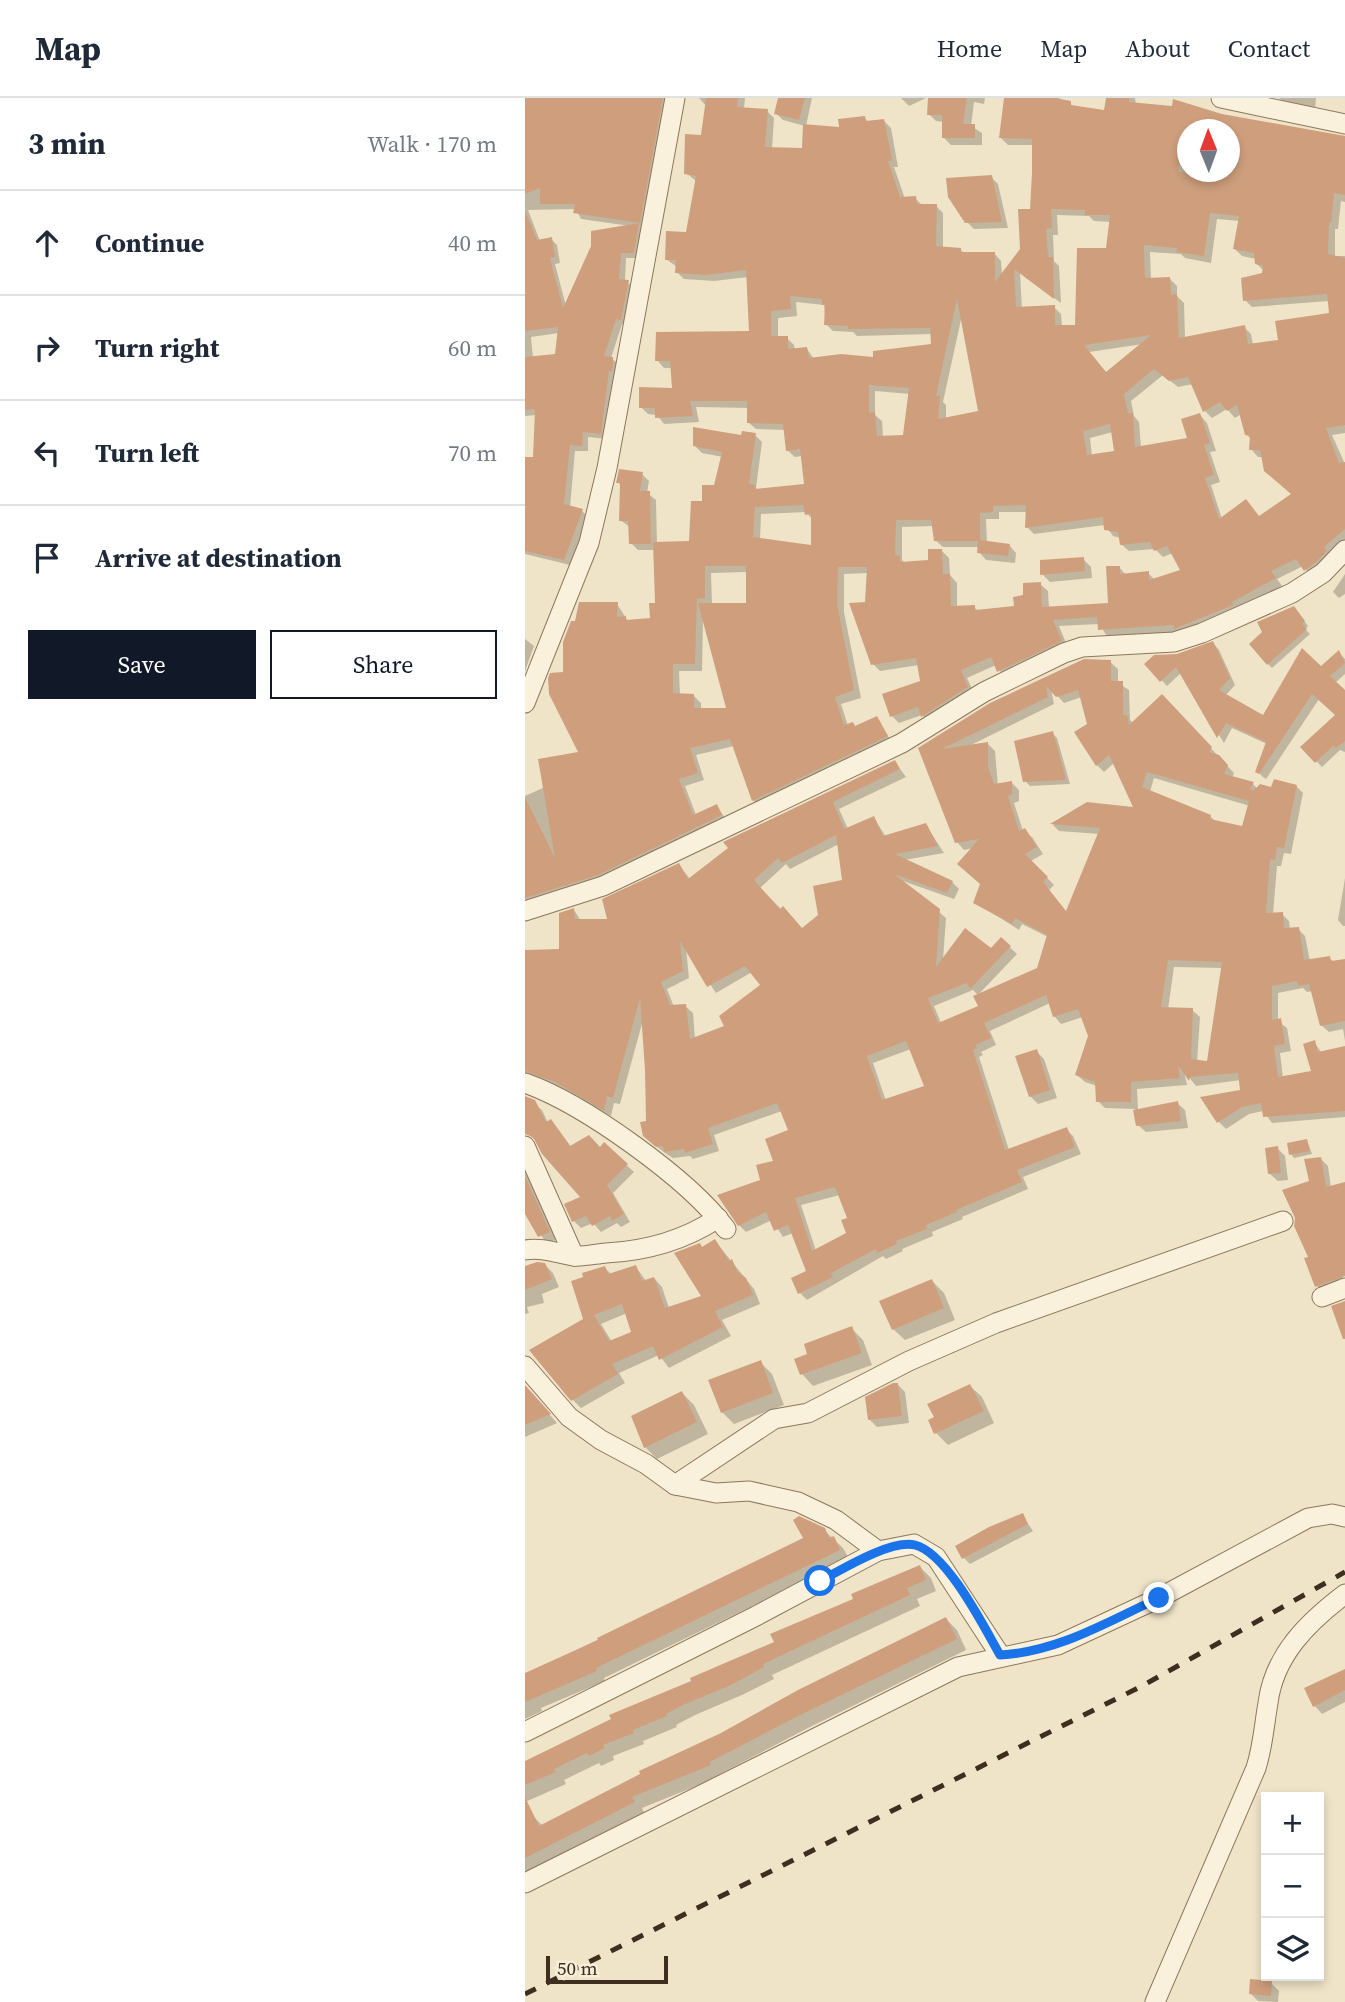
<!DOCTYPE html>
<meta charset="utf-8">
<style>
:root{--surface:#fff;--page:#f6f6f7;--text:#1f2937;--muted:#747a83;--line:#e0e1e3;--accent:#111827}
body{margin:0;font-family:"Source Serif 4",serif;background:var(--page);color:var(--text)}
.controls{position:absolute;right:21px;bottom:21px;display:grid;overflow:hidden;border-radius:0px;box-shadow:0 4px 10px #0003}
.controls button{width:63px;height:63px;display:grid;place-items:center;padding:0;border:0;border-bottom:2px solid var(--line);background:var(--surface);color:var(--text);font:35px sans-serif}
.compass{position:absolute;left:652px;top:21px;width:63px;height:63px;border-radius:50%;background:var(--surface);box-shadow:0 4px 10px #0003;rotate:359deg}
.scale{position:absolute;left:21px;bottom:18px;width:122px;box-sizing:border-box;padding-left:7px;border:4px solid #3d2e20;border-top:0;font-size:19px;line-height:24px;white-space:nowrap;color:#3d2e20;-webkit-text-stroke:5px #f7eed8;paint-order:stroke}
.stop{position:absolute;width:21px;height:21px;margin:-16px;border:5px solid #1a73e8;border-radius:50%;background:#fff}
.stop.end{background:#1a73e8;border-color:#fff;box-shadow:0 2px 7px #0008}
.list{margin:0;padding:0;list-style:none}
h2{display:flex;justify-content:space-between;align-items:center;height:91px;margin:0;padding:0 28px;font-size:30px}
h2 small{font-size:23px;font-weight:400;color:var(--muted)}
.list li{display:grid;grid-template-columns:46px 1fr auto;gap:21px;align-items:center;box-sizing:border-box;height:105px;padding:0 28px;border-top:2px solid var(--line)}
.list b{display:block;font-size:26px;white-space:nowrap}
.list em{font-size:23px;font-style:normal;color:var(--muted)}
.actions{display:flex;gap:14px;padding:21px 28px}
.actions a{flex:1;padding:16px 0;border:2px solid var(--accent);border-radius:0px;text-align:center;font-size:24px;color:var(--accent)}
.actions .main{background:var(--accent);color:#fff}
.icon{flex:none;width:38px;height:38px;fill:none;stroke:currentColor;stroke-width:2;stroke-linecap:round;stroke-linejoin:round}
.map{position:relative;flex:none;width:820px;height:1904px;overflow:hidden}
header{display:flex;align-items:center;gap:42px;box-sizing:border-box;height:98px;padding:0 35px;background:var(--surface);border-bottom:2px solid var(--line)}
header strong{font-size:33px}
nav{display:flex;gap:38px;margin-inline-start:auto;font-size:24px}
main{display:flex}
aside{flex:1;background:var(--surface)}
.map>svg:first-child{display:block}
</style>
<header>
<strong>Map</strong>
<nav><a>Home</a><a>Map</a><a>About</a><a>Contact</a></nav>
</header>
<main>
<aside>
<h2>3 min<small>Walk · 170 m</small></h2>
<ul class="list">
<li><svg class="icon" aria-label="ahead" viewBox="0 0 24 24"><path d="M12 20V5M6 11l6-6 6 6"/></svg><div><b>Continue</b></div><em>40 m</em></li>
<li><svg class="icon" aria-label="right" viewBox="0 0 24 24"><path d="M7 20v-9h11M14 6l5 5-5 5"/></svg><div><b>Turn right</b></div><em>60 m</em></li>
<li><svg class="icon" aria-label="left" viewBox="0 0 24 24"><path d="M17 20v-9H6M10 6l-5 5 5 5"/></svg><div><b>Turn left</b></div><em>70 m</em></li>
<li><svg class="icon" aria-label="arrive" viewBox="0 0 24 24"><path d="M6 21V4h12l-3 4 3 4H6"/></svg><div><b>Arrive at destination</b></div></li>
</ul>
<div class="actions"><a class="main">Save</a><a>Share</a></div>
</aside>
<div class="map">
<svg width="820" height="1904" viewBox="0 0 820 1904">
<rect width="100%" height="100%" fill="#f0e4c8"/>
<g fill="#0003" fill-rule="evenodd">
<path d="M0 0H147L120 130H116L120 133 115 160H101L100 183 109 189 102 227 97 226 86 260 94 266 81 341 63 339V353H50L45 409 57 413 63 419 45 467 0 456V361H10L11 317 0 318ZM51 111 56 121 105 128 41 208 30 166 35 165 32 147 26 141 15 143 3 112ZM34 235 32 258 8 260 6 239Z"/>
<path d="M174 0H220L219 11 242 13 249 20 247 51 278 52 280 28 258 22 251 15 255 0H287L281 28 316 30 339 20 344 24 359 23 366 30 373 69H369L380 101 390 100 397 107 411 108 418 115V151L436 152 439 155H469L476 163 477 178 497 151 506 112 509 47H483L476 40 481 0H534L550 9 581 14 583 0H610L611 7 820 39V104L816 103 813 131H810V158H820V335L807 337 820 366V444L787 479 778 468 752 481 757 488 713 511 654 534 582 538 574 526 534 528 543 550 480 580 471 567 442 580 450 597 405 625 397 617 374 625 367 618 397 584 394 567 355 573 348 566 342 506 343 475 319 476V514L336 600 316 606 323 628 328 626 332 630 352 620 368 646 235 710 228 702 209 648 171 657 179 682 160 688 171 717 192 708 203 725 81 783 0 809V698L20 689 55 656 40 576 92 506 103 523 127 522 132 507 130 452H113L106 445 105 429 95 422 96 388 93 384 117 376 124 383 122 395 131 402 132 446 166 445 179 405 191 389 198 359 177 355 170 348 230 337 237 344 231 390 233 392 281 388 277 358 270 359 262 352 260 332 231 331 223 324 224 310 171 309 174 324 139 326 132 317 123 316 116 309 149 291 148 270H139L132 262 226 235 223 179 189 183 159 181 152 174V169L141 161 162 136 171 83 161 75 177 39 182 9ZM662 32H704V74H662ZM532 117 564 118 569 123 586 124 582 152 552 228 537 229 536 216 529 209 497 211 495 175 536 205 534 168 529 163 528 137H533ZM692 121 715 123 710 151 717 158 731 161 732 166 739 173 720 202 727 209 804 203 806 216 755 244 728 247 726 236 719 229 660 240 659 205 652 198V188L645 181H626L625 154 656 156 660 160 686 165ZM271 204 299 207 301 226 308 233 328 234 332 238 407 236 408 248 350 260 289 261 282 251 270 252 269 247 262 240H253V220L272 218ZM437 217 455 314 421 321V307L418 304ZM618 246 582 276 564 254ZM638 277 653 289 668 286 680 313 687 320 702 311 710 320 716 316 722 337 726 341V351L733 359H738L768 397 735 419 697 421 686 387 695 384 685 354 691 353 682 325 675 317 664 342 616 349 614 324 609 318 606 303ZM350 293 385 296 379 339H358L357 323 350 317ZM588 334 591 355 567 358 565 340ZM281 414 288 422 287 449 235 442 236 416ZM474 414H502V429L509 436 580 427 588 438 596 440V446L604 453 630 451 638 459 648 455 658 473 630 482 623 475 601 477 594 469 585 507 524 510 523 493 515 486 491 510 454 514 449 509H432V485L425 477 424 460 417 453 404 464 380 465 377 462V429L408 428 410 442 418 449H454V454L461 462 490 465 491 455 484 447 462 445 461 421H474ZM222 474V506H187L186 475ZM178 522 204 612H176V605L169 598 155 597 154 573H177Z"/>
<path d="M376 0H401L384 8Z"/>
<path d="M405 0H460L459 6 449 4 446 28 457 35V47H426L418 39 419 24 411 23 404 16Z"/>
<path d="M754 0H791L790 12 760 6Z"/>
<path d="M466 79 473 86 483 130 449 131 442 124Z"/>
<path d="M558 461 566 469 567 480 525 484 517 476Z"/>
<path d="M820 476V496L814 500 808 494Z"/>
<path d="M773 515 783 528 780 531 785 536 747 570 743 566Z"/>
<path d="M0 541 9 548 0 573Z"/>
<path d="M688 545 694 552 710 587 700 598 738 619 814 555 820 561V576L810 585 820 594V654L815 652 797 669 778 649 812 618 794 601 741 681 738 679 732 673 742 646 707 630 699 645 656 575 642 588 622 566Z"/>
<path d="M585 564 593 571V585L604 592 605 622 608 625 637 598 709 675 707 680 728 686 733 691 771 688 778 695 766 756 759 755 756 768H752L748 816H757L764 823 765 831H773L780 838 785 863 804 860 809 864 820 863V943L818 931 804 934 796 927 788 893 782 894 778 890 753 895V923L762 930 766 953 755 955 758 980 788 975 789 944 797 955 820 950V1019L747 1025 738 1013 724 1016 701 1031 693 1023 717 993 716 982 671 988 659 973 662 987 612 991 613 1012 652 1005 660 1012 663 1030 621 1034 613 1027 610 1011 580 1010 573 1003 572 988 560 984 552 977 565 938 558 919 536 926 529 918 525 905 465 933 471 947 456 954 458 957 454 959 484 1052 541 1031 548 1038 556 1056 498 1079 503 1091 437 1119 438 1121 407 1134 408 1138 377 1151 378 1153 361 1161 358 1158 282 1202 275 1195 283 1174 268 1135 258 1139 247 1122 221 1134 214 1127 266 1033 257 1013 189 1037 194 1053 168 1061 165 1058 148 1060 140 1055 127 1045 123 1025 118 922 95 1006 89 1005 86 1018 38 991 0 978V885L36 853 49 812 56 823H84L154 767 165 781 370 664 381 679 314 711 323 731 349 720 361 739 401 727 419 755 379 762 427 784 434 791 429 801 375 782 421 820 418 862 466 852 476 841 492 856 453 897 448 892 409 908 416 925 455 908 514 872 523 839 497 826 494 832 450 804 457 786 448 750 439 752 432 744 395 650 466 606ZM526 591 539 605 557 599 572 667 579 674 589 665 611 711 563 706 528 727 534 733 575 736 542 815 524 792 529 787 506 763 518 756 507 739 498 733 489 705 494 703V692L487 685 473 688 470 653 463 646 444 648 529 606ZM629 680 725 708 718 730 691 724 685 718 625 694ZM314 746 319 784 295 818 277 832 235 790 261 766 265 771ZM161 850 191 895 227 874 237 887 201 929 170 941 168 915 160 908 149 909 142 891 164 880ZM649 869 697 870 684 965 672 964 675 919 667 912 643 911ZM386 951 402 990 361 1003 348 965ZM315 1097 325 1121 323 1136 291 1153 276 1107Z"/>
<path d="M527 635 532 640 545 686 505 688 500 683Z"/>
<path d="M820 780V828H818L813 822Z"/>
<path d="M511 953 519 961 532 1000 513 1006 505 998Z"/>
<path d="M0 1000 17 1012 23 1025 33 1031 46 1049 75 1051 79 1047 109 1074 88 1095 105 1124 96 1129 92 1125 76 1134 68 1125 56 1130 49 1123 58 1099 13 1044 0 1034Z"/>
<path d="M782 1043 787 1056 769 1060 766 1056Z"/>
<path d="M752 1050 760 1058 763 1082 753 1083 745 1076Z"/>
<path d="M796 1061 803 1068 806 1090 820 1085V1152L810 1155 820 1187 799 1195 792 1188 786 1160V1084Z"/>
<path d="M0 1072 31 1142 21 1145 0 1111Z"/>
<path d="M190 1143 229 1191 235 1206 197 1222 206 1238 144 1270 134 1257 94 1275 100 1285 56 1310 48 1302 60 1222 80 1170 86 1176 111 1169 121 1183 129 1180 137 1189 144 1210 179 1199 178 1151ZM102 1215 108 1235 87 1244 76 1226Z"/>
<path d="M19 1166 28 1175 34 1189 17 1196 19 1205 2 1209 4 1215 0 1216V1169Z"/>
<path d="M407 1183 419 1195 430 1222 380 1242 368 1231Z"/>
<path d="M326 1230 338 1242 347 1267 288 1288 277 1276 285 1257Z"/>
<path d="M235 1264 247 1276 259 1307 209 1326 197 1314Z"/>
<path d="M373 1287 380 1294 384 1325 352 1329 344 1321Z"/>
<path d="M445 1288 457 1299 469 1325 423 1347 411 1335 405 1323Z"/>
<path d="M0 1289 32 1325 0 1339Z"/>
<path d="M157 1295 169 1307 183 1336 132 1361 120 1349Z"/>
<path d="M497 1417 508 1433 445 1466 439 1460Z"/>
<path d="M299 1432 318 1450 324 1461 79 1580 80 1583 16 1610 17 1613 0 1621V1577Z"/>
<path d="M395 1469 406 1480 411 1493 392 1501 395 1508 247 1577 249 1581 217 1597 170 1617 151 1627 152 1629 118 1643 119 1646 88 1658 89 1662 76 1668 74 1665 39 1682 41 1686 0 1704V1664L251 1545Z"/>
<path d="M421 1521 432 1532 441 1552 281 1631 195 1676 196 1678 117 1710 120 1716 0 1775V1719L6 1716 18 1728Z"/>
<path d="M820 1573V1604L797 1616 790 1608Z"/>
<path d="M746 1885 754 1893 753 1904 733 1903 726 1896Z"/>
</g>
<g fill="#cf9f7d" fill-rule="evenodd">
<path d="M0 0H138L115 125 48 115 50 106H15V90L0 96Z"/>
<path d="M181 0H213L212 9 243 11 240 49 277 50 278 26 314 29 313 21 340 18 341 23 359 21 367 62 363 63 375 99 391 98 392 106H412L411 148 436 150V154H470V184L495 151 493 111H505L507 75V41L474 40 479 0H530L546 3V7L579 12 581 0H604V4L647 8 648 1 697 16 820 38V97L809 95 806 125 804 124 803 156 820 160V327L801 330 814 365 820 364V431L799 449 802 453 790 465 779 473 771 461 746 473 751 480 707 504 708 507 649 531V527L573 532 572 519 528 522 537 543 472 574 466 559 436 572 443 589 396 619 393 609 365 619 357 596 395 583 391 560 346 567 324 505 340 504 342 469H313L312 506 329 592 310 599 319 627 328 624 330 628 352 618 363 638 227 703 205 641 165 650 173 675 154 681 168 717 192 706 197 717 73 777 0 800V699L30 760 13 661 53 654 24 596 23 580 25 575 38 574V544L46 523H50L54 504H93L92 519 101 518V522L125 520 124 505H130L128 444 164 443 166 403H177V387H189L197 354 168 348V329L216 337 217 333 231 335 224 386 231 387 230 391 279 386 275 351 261 353 258 326 222 325V303H165L168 318 130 320V310H114V289L147 290 145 263H130L131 234 224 233 221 172 181 177 150 175 151 162H140L141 133 161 134 171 78 159 76 160 36 176 37ZM662 32H704V74H689V77L653 74ZM526 111 560 112V117H585L581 150H552L550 227H530V207L491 209 489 171 529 201 528 159H523L521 131 527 130ZM685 115 714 118 708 151 729 155 730 166 738 168 737 175 716 180 718 203 802 196 804 215 750 223 753 242 723 246 720 227 654 240 652 196 646 197 645 179 620 180 619 147 652 150 651 154 679 158ZM265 198 297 201V207H300L299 227 323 228V231L405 230 406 246 348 253V259L316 256 284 260 282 249 263 251V238H246V213L266 211ZM432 201 453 313 413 321 415 298H411ZM626 237 581 274 559 247ZM629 271 644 283 663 279 678 314 695 304 702 313 712 307 720 337 725 338 724 352H735L739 373 766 396 734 418 721 401 694 421 680 380 689 377 679 347 685 345 675 315 656 321 662 340 610 349 608 315H603L599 296ZM344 287 384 290 378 337 352 338 350 314 344 315ZM585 326 589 353 562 357 558 333ZM278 407 280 417 286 416V447L228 439 230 409ZM501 407 500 430 578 419 579 432 593 434 595 447 625 444 629 453 642 448 655 472 624 482V473L595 476V468H581L583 505 517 509 516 484 498 485V497L488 499 489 508 450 512V507L426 508 425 476H418L417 451H403V462L375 464V458L370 457 371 422H406L409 443H453L452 455 483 458 485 446 455 442V415L468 414V408ZM180 468H221V505H173L201 610H169V596L148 595V566H170L172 501 180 500Z"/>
<path d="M253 0H280L274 22 249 16Z"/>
<path d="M403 0H442L438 26H450V40H417V17H402Z"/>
<path d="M467 77 477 124 440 125 423 99 421 80Z"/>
<path d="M0 113 12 142 27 139 30 159 25 160 38 210 66 148V133L114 125 109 155H96L94 181 104 182 96 222 91 221 79 258 88 259V268L87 273H84L76 336 58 334 57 348 45 347 39 406 58 411 39 462 0 453V359H8L10 311 0 312V259L30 256 33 229 0 233Z"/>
<path d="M94 371 118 374 115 393H125L126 446H104L103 423H94L95 385H91Z"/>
<path d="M559 459 560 473 515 477V462Z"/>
<path d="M769 508 780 523 777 526 782 531 742 567 724 546 737 534 732 524Z"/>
<path d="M688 543 705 580 694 592 738 617 777 550 796 568 814 552 820 565 805 578 820 592V643L811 650 808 648 790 665 775 649 810 617 787 596 734 676 730 674 741 644 701 625 692 640 651 569 635 584 619 566 629 557 652 556Z"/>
<path d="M559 561 586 562V583H598V617H602L604 627 637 596 687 649 684 654 694 657 703 667 699 676 729 684 725 691 728 693 735 686 746 689 749 681 772 687 759 750 752 749 750 762 745 761 741 815 758 814 759 830 774 829 779 862 805 858 806 863 820 861V923L795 928 784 886 773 888 772 883 747 888V922L756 920 760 946 749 948 753 979 786 973 778 946 790 942 793 954 820 948V1013L738 1019 736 1005 717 1009 692 1025 675 999 715 992 713 975 665 979 664 983 653 967 655 980 606 984V1004H571L570 984 550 977 563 938 553 911 528 919 521 897 459 925 466 940 450 947 452 950 448 952 480 1052 542 1029 550 1049 492 1072 497 1084 431 1112 432 1114 401 1127 402 1131 371 1143 372 1146 352 1155 351 1151 306 1175 308 1179 273 1196 266 1180 281 1173 263 1127 249 1133 241 1114 213 1128 192 1097 235 1082 231 1067 248 1063 240 1041 263 1032 252 1005 183 1030 188 1046 160 1055 159 1051 139 1054 138 1048 131 1049 118 1038 115 1024 121 1023 120 972 115 900 88 1000 82 998 79 1013 30 984 0 973V852L34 851V815L49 810 50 821H82L77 801 154 765 163 781 203 750 198 744 370 662 375 671 308 704 319 731 349 718 358 738 401 725 413 748 370 756 428 783 422 795 369 776 415 811 411 869 440 830 466 850 476 839 486 848 445 891 442 885 403 900 413 925 453 908 448 898 512 870 522 837 490 820 487 826 448 805 455 786 432 766 454 741 430 745 393 650 465 605ZM521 588 531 599 553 592 562 626 549 634 571 668 584 657 608 709 562 704 525 726 575 730 541 813 518 784 523 779 500 756 512 749 500 730 494 733 483 698 487 696V683L469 686 463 669V644L417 651 523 599ZM622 674 724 703 717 728 685 721 686 717 617 689ZM311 737 317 782 288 788 293 817 277 830 258 808 255 811 229 782 253 760 257 765ZM155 843 182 889 220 868 235 887 194 918 199 928 165 941 161 906 145 907 136 884 158 873ZM643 862 697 864 682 963 666 961 668 910 636 909ZM381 943 399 988 357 1002 342 958ZM310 1089 322 1120 316 1122 321 1135 287 1153 270 1100Z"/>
<path d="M528 633 541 682 498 684 489 643Z"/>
<path d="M512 951 525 992 504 999 490 958Z"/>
<path d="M0 998 10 1002 21 1024 26 1021 45 1048 64 1037 75 1049 79 1044 103 1066 82 1087 99 1116 87 1123 85 1118 67 1128 61 1118 47 1124 39 1106 55 1099 17 1056 8 1039 0 1036Z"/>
<path d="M653 1003 656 1023 611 1028 608 1012Z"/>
<path d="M782 1041 785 1053 764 1057 762 1045Z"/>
<path d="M753 1048 756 1075 743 1076 740 1050Z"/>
<path d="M796 1059 801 1089 820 1084V1178L790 1189 779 1160 783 1159 769 1128 770 1120 757 1092 784 1083 779 1061Z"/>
<path d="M0 1078 25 1134 13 1139 0 1116Z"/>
<path d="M190 1141 204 1163 207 1161 212 1173 221 1180 228 1197 190 1213 198 1229 134 1262 128 1248 87 1266 93 1276 46 1303 4 1252 58 1221 46 1183 58 1179 57 1175 80 1168 83 1176 111 1167 117 1183 129 1179 140 1210 176 1198 149 1155 175 1145 177 1149ZM97 1206 106 1234 84 1243 69 1217Z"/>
<path d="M12 1164 20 1165 27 1181 0 1192V1168Z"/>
<path d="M407 1181 419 1210 367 1232 354 1203Z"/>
<path d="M820 1203V1241H818L806 1208Z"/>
<path d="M327 1228 337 1255 275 1277 269 1261 282 1256 279 1246Z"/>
<path d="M236 1262 248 1295 196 1315 183 1282Z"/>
<path d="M368 1285H373L377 1318 343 1322 340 1299Z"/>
<path d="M445 1286 459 1313 409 1336 403 1322 409 1319 402 1306Z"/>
<path d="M0 1287 26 1316 0 1327Z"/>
<path d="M157 1293 172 1324 119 1350 106 1318Z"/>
<path d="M498 1415 503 1426 437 1461 430 1448 464 1429Z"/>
<path d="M274 1418 300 1430 304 1440 309 1438 315 1452 71 1570 72 1573 0 1604V1575L73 1542 72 1540 278 1440 268 1422Z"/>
<path d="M395 1467 401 1482 382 1490 385 1497 238 1566 239 1569 206 1587 158 1607 141 1616 142 1618 108 1632 109 1635 78 1647 80 1650 64 1658 62 1655 29 1671 31 1674 0 1687V1663L86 1621 84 1617 166 1583 165 1580 249 1544 245 1536 328 1501 326 1496Z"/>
<path d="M421 1519 432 1541 269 1620 185 1664 186 1667 107 1699 110 1704 0 1760V1699L14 1728 115 1676 114 1673 196 1635 273 1592Z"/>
<path d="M820 1571V1592L788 1609 779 1590Z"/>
<path d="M725 1881 747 1883 746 1898 724 1896Z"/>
</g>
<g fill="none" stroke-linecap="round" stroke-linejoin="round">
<g stroke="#8d765c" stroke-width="21">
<g id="minor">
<path d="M696 0 820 26"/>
<path d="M0 605 64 445 82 370 150 0"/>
<path d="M0 813 78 788 377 645 459 594 539 555 557 549 649 544 677 535 767 495 798 475 820 452"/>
<path d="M0 985C59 1006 164 1081 201 1131"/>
<path d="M0 1048 49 1158"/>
<path d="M0 1152C17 1149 31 1155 48 1158 58 1159 70 1156 81 1155 122 1153 158 1143 193 1120"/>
<path d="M797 1199 820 1190"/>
<path d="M0 1268 44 1319 76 1342 121 1366 150 1387 191 1395 224 1393 273 1404 311 1422 353 1453"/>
<path d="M150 1387 249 1321 283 1315 384 1263 471 1225 758 1123"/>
<path d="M0 1634 231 1518 353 1453 389 1446 411 1459 475 1557"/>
<path d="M0 1785 433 1569 533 1547 634 1500 783 1420 807 1416 820 1419"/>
<path d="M630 1904 731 1670C738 1648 739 1628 743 1605 749 1557 783 1524 820 1496"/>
</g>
</g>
<use href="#minor" stroke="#faf1dc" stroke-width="19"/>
<path stroke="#3d2e20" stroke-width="5" stroke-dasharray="12 12" stroke-linecap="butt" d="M0 1896 617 1588 820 1474"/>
</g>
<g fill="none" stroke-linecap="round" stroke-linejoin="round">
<path stroke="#1a73e8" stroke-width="9" d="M295 1483C316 1472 366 1441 390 1447 422 1455 459 1529 475 1557 533 1554 582 1524 634 1500"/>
</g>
</svg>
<div class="controls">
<button>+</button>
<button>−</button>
<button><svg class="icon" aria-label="layers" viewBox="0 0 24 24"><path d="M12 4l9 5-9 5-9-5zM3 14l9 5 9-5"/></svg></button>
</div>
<svg class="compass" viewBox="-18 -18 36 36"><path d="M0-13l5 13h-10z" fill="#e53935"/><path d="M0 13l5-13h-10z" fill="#747a83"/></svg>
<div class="scale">50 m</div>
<div class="stop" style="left:295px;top:1483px"></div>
<div class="stop end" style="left:634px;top:1500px"></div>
</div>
</main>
